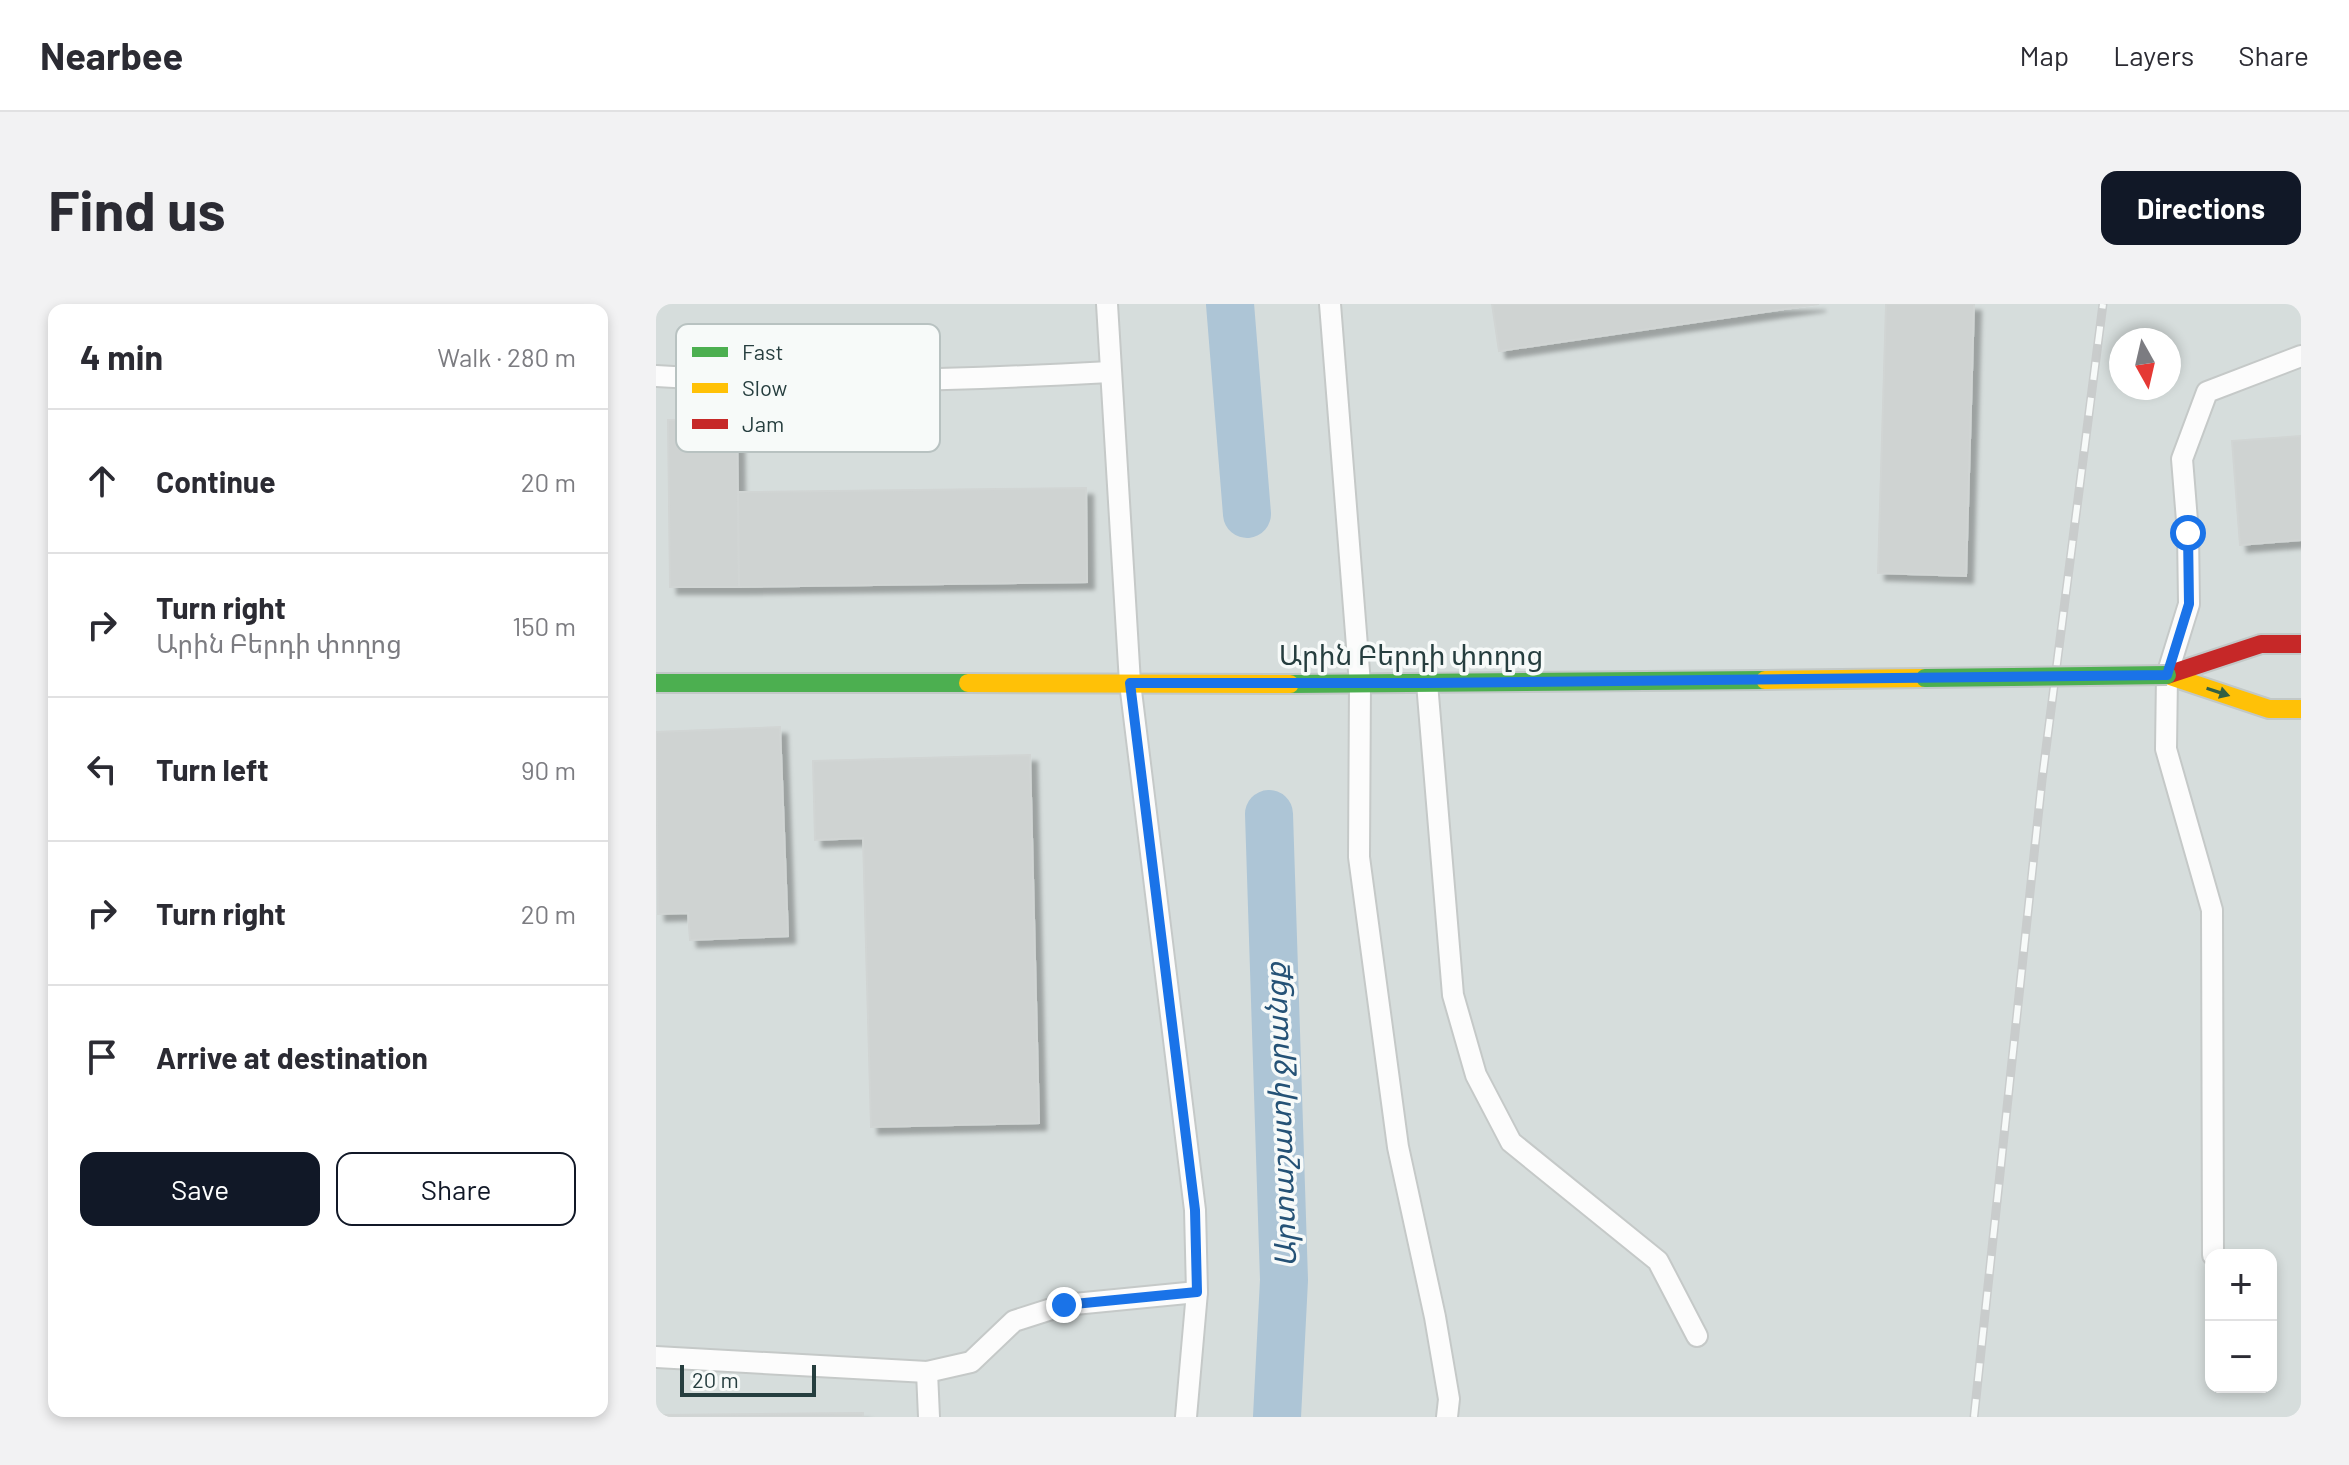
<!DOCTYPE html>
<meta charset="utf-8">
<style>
:root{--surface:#fff;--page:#f2f2f3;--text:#2b2b33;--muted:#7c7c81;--line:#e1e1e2;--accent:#111827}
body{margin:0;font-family:Barlow,"Noto Sans Armenian",sans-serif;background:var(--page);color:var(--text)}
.controls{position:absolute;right:24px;bottom:24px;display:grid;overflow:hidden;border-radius:16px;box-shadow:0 4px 12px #0003}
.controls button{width:72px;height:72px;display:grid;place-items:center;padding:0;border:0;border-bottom:2px solid var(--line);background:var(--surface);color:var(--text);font:40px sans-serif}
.compass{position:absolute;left:1453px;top:24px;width:72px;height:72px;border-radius:50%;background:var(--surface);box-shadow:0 4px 12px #0003;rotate:172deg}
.scale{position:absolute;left:24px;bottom:20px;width:136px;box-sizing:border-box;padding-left:8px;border:4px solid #263e3f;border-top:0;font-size:22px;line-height:28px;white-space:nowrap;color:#263e3f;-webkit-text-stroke:6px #f7faf9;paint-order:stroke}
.stop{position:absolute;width:24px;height:24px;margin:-18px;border:6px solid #1a73e8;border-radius:50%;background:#fff}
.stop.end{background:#1a73e8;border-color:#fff;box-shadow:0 2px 8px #0008}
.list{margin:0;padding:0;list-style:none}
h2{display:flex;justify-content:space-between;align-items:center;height:104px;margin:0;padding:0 32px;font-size:34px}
h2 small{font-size:26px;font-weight:400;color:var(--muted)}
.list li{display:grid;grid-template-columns:52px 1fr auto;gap:24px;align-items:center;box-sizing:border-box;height:144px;padding:0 32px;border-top:2px solid var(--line)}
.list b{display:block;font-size:30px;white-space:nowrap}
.list p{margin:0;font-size:26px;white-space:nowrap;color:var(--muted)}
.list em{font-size:26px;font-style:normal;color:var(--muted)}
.actions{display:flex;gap:16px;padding:24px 32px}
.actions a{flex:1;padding:18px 0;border:2px solid var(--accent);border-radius:16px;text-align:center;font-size:28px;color:var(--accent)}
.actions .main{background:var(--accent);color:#fff}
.icon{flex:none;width:44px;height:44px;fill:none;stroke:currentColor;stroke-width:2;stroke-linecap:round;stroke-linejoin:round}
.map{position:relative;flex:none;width:1645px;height:1113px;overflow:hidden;border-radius:16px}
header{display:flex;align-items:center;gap:48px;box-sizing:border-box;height:112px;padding:0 40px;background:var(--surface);border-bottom:2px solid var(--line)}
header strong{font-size:38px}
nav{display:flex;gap:44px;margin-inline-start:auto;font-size:28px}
.intro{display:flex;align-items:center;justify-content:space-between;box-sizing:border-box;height:192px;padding:0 48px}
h1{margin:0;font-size:56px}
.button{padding:20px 36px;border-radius:16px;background:var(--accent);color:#fff;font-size:28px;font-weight:700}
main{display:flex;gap:48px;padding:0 48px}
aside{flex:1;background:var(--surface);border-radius:16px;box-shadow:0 4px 12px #0003}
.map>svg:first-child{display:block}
</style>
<header>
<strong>Nearbee</strong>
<nav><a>Map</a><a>Layers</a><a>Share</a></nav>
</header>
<div class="intro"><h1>Find us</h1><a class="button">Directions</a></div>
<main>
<aside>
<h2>4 min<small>Walk · 280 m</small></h2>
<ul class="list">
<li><svg class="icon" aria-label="ahead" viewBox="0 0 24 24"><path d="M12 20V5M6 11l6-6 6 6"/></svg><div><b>Continue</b></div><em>20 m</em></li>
<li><svg class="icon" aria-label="right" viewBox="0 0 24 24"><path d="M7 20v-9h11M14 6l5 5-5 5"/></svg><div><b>Turn right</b><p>Արին Բերդի փողոց</p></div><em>150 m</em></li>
<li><svg class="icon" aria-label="left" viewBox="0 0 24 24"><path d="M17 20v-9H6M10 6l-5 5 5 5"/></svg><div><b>Turn left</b></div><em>90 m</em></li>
<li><svg class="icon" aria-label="right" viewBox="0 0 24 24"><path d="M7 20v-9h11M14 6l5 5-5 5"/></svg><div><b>Turn right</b></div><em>20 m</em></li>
<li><svg class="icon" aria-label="arrive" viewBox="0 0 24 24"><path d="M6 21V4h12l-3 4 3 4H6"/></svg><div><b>Arrive at destination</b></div></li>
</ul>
<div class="actions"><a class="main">Save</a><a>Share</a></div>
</aside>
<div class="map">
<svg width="1645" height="1113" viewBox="0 0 1645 1113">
<defs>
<filter id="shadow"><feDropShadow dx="7" dy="7" stdDeviation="2" flood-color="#0004"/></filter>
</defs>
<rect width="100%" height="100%" fill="#e8eceb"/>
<path fill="#d6dddc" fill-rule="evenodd" d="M0 0H1645V1113H0ZM1465 36H1513V84H1465ZM1555 951H1615V1083H1555Z"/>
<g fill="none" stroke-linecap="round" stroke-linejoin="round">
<g stroke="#adc5d6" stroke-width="48">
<path d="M574 0 591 210"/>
<path d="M613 510 628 976 621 1113"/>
</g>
</g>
<g fill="#cfd3d2" stroke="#d1d5d4" stroke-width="2" filter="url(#shadow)">
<path d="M836 0H1163L843 47Z"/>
<path d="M1230 0H1318L1310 272 1222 269Z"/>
<path d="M81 115 83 283H14L12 116Z"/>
<path d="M1645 132V236L1584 241 1576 137Z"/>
<path d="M430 184 431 278 83 283 82 188Z"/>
<path d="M124 423 132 632 34 636 32 609 2 610 0 428Z"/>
<path d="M374 451 383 819 215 823 207 534 159 536 157 457Z"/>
<path d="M207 1109V1113H0V1111Z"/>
</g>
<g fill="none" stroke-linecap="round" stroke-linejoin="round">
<g stroke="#c5c9c8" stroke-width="24">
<g id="lane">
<path d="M451 0 474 379 539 906 541 988 530 1113"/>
<path d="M674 0 704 380 703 553 742 843 779 1013 793 1095 791 1113"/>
<path d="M0 72C151 81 303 76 454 68"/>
<path d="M771 379 797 691 820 771 855 838 1002 957 1041 1032"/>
<path d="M1557 951 1556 606 1510 445 1511 371 1533 300 1532 229 1526 155 1551 88 1645 52"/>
<path d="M0 1053 271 1068 315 1058 358 1017 408 1001 541 988"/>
<path d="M271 1068 273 1113"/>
</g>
</g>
<g stroke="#c2c8c7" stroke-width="22">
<g id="fast">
<path d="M0 379H312"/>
<path d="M634 380 1109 376"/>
</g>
</g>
<g stroke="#c2c8c7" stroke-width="22">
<g id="slow">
<path d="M1511 371 1613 405H1645"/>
<path d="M1109 376 1269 374"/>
<path d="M312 379 634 380"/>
</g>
</g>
<g stroke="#c2c8c7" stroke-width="22">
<path id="jam" d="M1511 371 1605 340H1645"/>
</g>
<use href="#lane" stroke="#fcfcfc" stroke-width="20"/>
<use href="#fast" stroke="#4caf50" stroke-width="18"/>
<use href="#slow" stroke="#ffc107" stroke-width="18"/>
<use href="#jam" stroke="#c62828" stroke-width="18"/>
<g stroke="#c9cccc" stroke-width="9">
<path id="rail" d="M1318 1113 1386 476 1447 0"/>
</g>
<use href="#rail" stroke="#f7faf9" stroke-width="6" stroke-dasharray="18" stroke-linecap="butt"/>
<g stroke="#c2c8c7" stroke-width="22" stroke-linecap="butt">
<path id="fast-bridge" d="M1269 374 1511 371"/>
</g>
<use href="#fast-bridge" stroke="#4caf50" stroke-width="18"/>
</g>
<defs><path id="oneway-solid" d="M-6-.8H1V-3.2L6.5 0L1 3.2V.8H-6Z" transform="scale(2)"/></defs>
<use fill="#316044" href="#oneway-solid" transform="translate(1562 388) rotate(18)"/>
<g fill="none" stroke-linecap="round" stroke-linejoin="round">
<path stroke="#1a73e8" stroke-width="10" d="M408 1001 541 988 539 906 474 379H771L1511 371 1533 300 1532 229"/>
</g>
<g text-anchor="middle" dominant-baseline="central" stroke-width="7" stroke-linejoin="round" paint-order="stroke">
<g font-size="28" fill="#263e3f" stroke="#f7faf9">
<text x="755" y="350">Արին Բերդի փողոց</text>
</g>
<g font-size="30" font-style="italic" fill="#255276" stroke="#f7faf9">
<text transform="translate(623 811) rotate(-92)">Արտաշատի ջրանցք</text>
</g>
</g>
<rect x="20" y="20" width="264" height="128" rx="12" fill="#f7faf9" stroke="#b8c2c1" stroke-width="2"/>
<rect x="36" y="43" width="36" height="10" fill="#4caf50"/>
<rect x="36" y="79" width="36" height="10" fill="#ffc107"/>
<rect x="36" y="115" width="36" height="10" fill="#c62828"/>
<g font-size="22" fill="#263e3f">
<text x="86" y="56">Fast</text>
<text x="86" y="92">Slow</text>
<text x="86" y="128">Jam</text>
</g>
</svg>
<div class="controls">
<button>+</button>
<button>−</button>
</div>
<svg class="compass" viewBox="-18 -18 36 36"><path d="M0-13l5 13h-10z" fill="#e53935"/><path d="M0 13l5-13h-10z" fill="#7c7c81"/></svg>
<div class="scale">20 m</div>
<div class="stop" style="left:1532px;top:229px"></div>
<div class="stop end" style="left:408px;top:1001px"></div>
</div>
</main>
